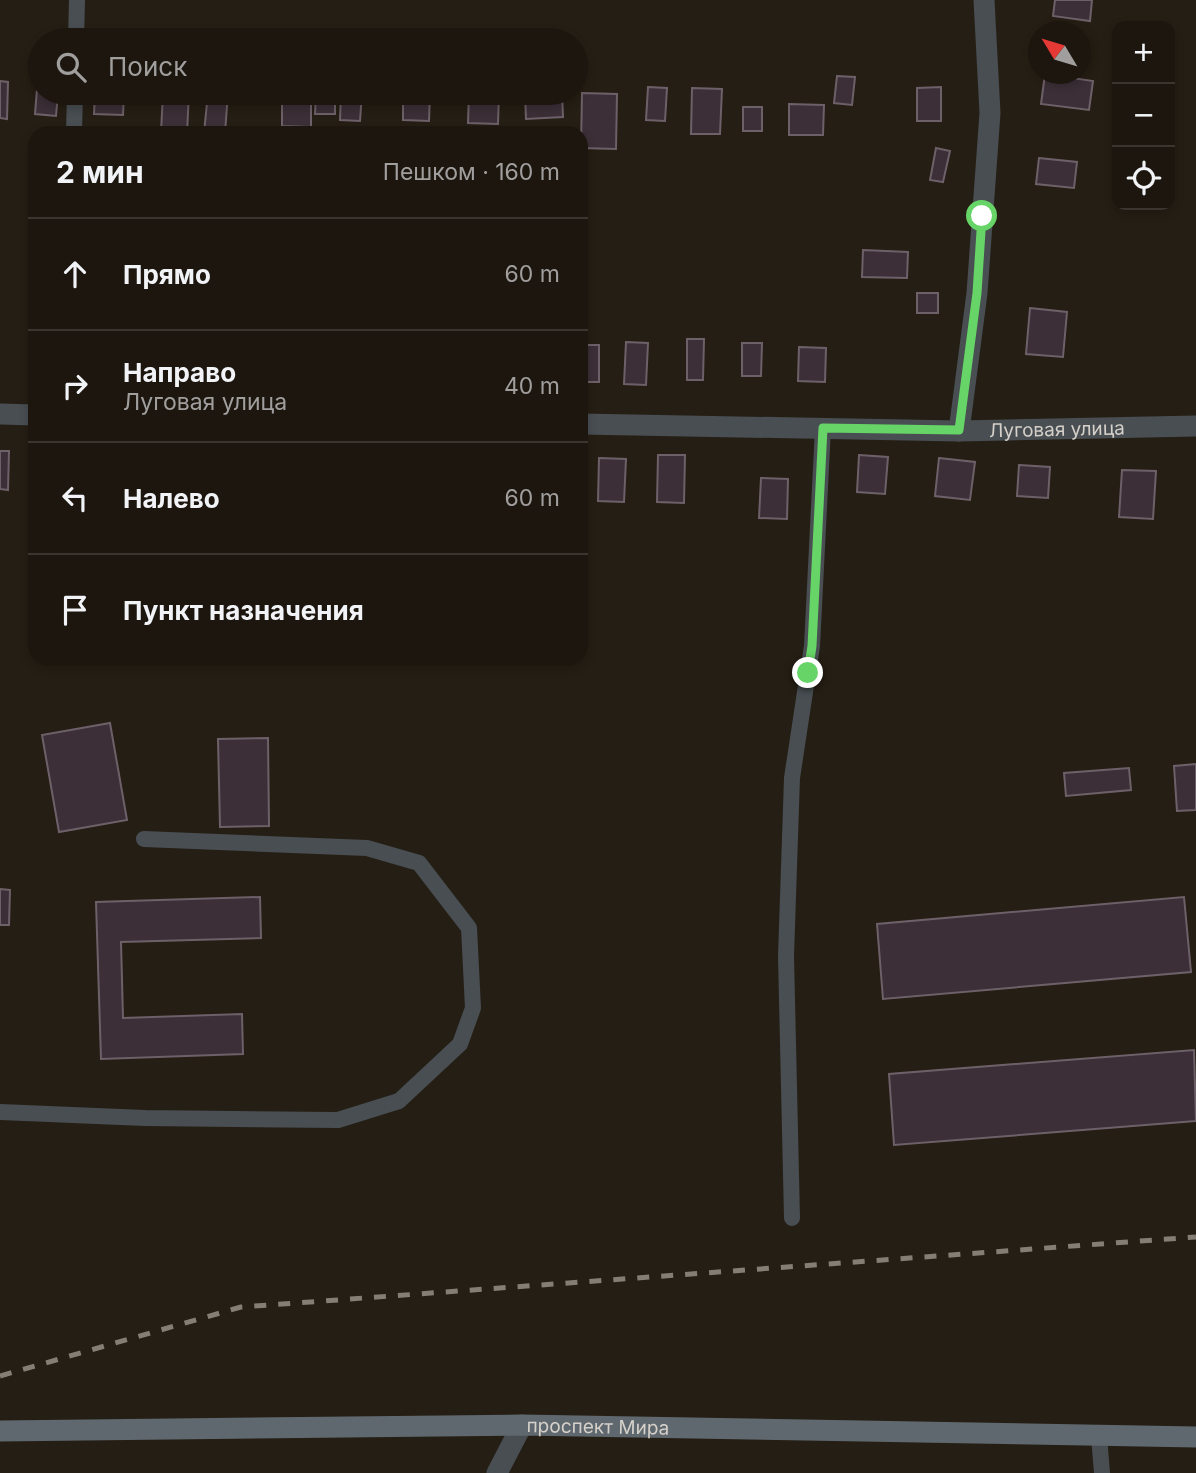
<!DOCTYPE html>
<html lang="ru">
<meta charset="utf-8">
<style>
:root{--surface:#1c160f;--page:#251f18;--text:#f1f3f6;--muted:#a09f9e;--line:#3a352f}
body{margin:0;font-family:Inter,sans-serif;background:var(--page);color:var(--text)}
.controls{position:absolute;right:21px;top:21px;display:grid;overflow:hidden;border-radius:14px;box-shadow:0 4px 10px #0003}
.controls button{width:63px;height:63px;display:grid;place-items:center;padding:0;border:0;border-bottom:2px solid var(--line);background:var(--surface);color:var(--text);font:35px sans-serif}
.compass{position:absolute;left:1028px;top:21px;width:63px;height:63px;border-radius:50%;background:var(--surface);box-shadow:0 4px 10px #0003;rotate:308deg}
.stop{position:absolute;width:21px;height:21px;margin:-16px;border:5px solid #66d466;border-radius:50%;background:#fff}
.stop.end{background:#66d466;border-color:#fff;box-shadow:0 2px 7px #0008}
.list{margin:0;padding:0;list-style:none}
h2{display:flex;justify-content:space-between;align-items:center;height:91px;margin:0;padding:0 28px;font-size:30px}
h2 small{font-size:23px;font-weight:400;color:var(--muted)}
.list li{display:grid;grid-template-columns:46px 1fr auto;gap:21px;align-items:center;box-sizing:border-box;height:112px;padding:0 28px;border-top:2px solid var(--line)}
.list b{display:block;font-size:26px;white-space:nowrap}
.list p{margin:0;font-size:23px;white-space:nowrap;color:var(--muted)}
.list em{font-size:23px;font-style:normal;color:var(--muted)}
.icon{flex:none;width:38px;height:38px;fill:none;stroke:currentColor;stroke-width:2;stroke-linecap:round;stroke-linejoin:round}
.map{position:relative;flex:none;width:1196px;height:1473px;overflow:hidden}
.search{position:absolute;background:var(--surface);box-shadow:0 4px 10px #0003;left:28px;top:28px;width:560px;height:77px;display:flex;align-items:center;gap:18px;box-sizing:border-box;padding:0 24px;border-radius:38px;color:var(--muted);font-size:26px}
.panel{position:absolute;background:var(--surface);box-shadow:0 4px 10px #0003;left:28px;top:126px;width:560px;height:539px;border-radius:21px}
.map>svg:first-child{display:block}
</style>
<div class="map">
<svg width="1196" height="1473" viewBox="0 0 1196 1473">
<rect width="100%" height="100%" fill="#251e14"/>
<g fill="#3c2f37" stroke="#6e6068" stroke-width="2">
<path d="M1055 0H1092L1090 21 1053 16Z"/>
<path d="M39 64 40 93H58L56 116 35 114Z"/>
<path d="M1045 74 1093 81 1089 110 1041 104Z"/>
<path d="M837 76 855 77 852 105 834 103Z"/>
<path d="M0 81 8 82 7 119 0 118Z"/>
<path d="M648 87 667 88 665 121 646 120Z"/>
<path d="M941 87V121H917V88Z"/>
<path d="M692 88 722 89 720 134H691Z"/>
<path d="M95 93H124L123 115 94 114Z"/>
<path d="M163 93H189L187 133 161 132Z"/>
<path d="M208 93H228L225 133H204Z"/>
<path d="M282 93H311V127L282 126Z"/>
<path d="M316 93H335V114H315Z"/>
<path d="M341 93H362L360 121 340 120Z"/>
<path d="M403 93H430L429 121 403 120Z"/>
<path d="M469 93H499L498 124 468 123Z"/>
<path d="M525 93H562L563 117 526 119Z"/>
<path d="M582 93 617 94 616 149 581 148Z"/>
<path d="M789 104 824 105 823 135H789Z"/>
<rect x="743" y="107" width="19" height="24"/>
<path d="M936 148 950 151 943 182 930 180Z"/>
<path d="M1039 158 1077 162 1074 188 1036 184Z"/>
<path d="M863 250 908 252 907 278 862 277Z"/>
<rect x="917" y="293" width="21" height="20"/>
<path d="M1030 308 1067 312 1063 357 1026 354Z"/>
<path d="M687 339H704L703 380H687Z"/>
<path d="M626 342 648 343 646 385 624 384Z"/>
<path d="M742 343H762L761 376H742Z"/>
<rect x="581" y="345" width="18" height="37"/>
<path d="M799 347 826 348 825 382 798 381Z"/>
<path d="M0 451H9L8 490 0 489Z"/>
<path d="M658 455H685L684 503 657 502Z"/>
<path d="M859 455 888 457 885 494 857 492Z"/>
<path d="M599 458 626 459 624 502 598 501Z"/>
<path d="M939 458 975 462 970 500 935 496Z"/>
<path d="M1019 465 1050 467 1048 498 1017 496Z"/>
<path d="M1122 470 1156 471 1153 519 1119 517Z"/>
<path d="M761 478 788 479 787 519 759 518Z"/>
<path d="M110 723 127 820 59 832 42 735Z"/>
<path d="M268 738 269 826 220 827 218 739Z"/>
<path d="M1196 764V810L1177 811 1174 766Z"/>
<path d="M1129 768 1131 790 1066 796 1064 773Z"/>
<path d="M0 889 10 890 9 925H0Z"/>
<path d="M260 897 261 938 121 942 123 1018 242 1014 243 1054 101 1059 96 902Z"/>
<path d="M1184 897 1191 972 883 999 877 924Z"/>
<path d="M1194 1050 1196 1121 894 1145 889 1074Z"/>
</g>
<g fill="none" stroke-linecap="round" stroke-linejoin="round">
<g stroke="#484e52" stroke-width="16">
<path d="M76 40 77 0"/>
<path d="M74 133 75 93"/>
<path d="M0 1112 145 1118 338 1120 399 1101 460 1044 473 1008 469 928 419 863 367 848 144 839"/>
<path d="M792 1218 786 956 792 778 812 646 823 428"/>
<path d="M1099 1436 1102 1473"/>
</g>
<g stroke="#484e52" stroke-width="21">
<path d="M0 414 35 415"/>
<path id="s1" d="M581 424 959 431 1196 426"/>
<path d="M959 431 977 293 990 113 984 0"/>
<path d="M497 1473 522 1425"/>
</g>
<path stroke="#5f686e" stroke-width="21" id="s2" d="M0 1431 522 1425 1196 1437"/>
<path stroke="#847e75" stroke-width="5" stroke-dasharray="12 12" stroke-linecap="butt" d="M0 1376 241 1307 1196 1237"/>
</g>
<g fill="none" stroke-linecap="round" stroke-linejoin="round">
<path stroke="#66d466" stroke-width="9" d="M808 673 812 646 823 428 959 430 977 293 982 216"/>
</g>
<g text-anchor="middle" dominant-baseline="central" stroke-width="5" stroke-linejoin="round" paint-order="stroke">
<g font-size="19" fill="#d5d0c9" stroke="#0b0905">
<text stroke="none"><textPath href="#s1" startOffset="476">Луговая улица</textPath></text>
<text stroke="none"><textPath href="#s2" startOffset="598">проспект Мира</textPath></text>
</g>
</g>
</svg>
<div class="controls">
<button>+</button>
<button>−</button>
<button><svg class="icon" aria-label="locate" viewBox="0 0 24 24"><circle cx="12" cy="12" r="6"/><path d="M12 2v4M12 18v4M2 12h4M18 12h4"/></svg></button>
</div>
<svg class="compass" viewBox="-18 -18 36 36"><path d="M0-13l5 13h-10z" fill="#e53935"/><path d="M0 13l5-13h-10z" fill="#a09f9e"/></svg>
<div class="stop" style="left:982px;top:216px"></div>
<div class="stop end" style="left:808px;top:673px"></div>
<div class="search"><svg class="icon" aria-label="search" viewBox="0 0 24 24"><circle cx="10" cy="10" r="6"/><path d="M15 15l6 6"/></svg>Поиск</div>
<section class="panel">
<h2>2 мин<small>Пешком · 160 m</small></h2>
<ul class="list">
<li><svg class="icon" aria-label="ahead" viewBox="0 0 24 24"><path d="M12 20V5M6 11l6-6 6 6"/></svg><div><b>Прямо</b></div><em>60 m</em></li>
<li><svg class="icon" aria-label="right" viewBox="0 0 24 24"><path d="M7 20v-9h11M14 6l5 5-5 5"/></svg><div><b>Направо</b><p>Луговая улица</p></div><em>40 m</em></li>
<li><svg class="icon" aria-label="left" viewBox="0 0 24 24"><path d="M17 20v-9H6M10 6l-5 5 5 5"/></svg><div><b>Налево</b></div><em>60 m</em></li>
<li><svg class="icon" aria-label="arrive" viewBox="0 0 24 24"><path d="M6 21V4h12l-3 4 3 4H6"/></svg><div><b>Пункт назначения</b></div></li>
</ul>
</section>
</div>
